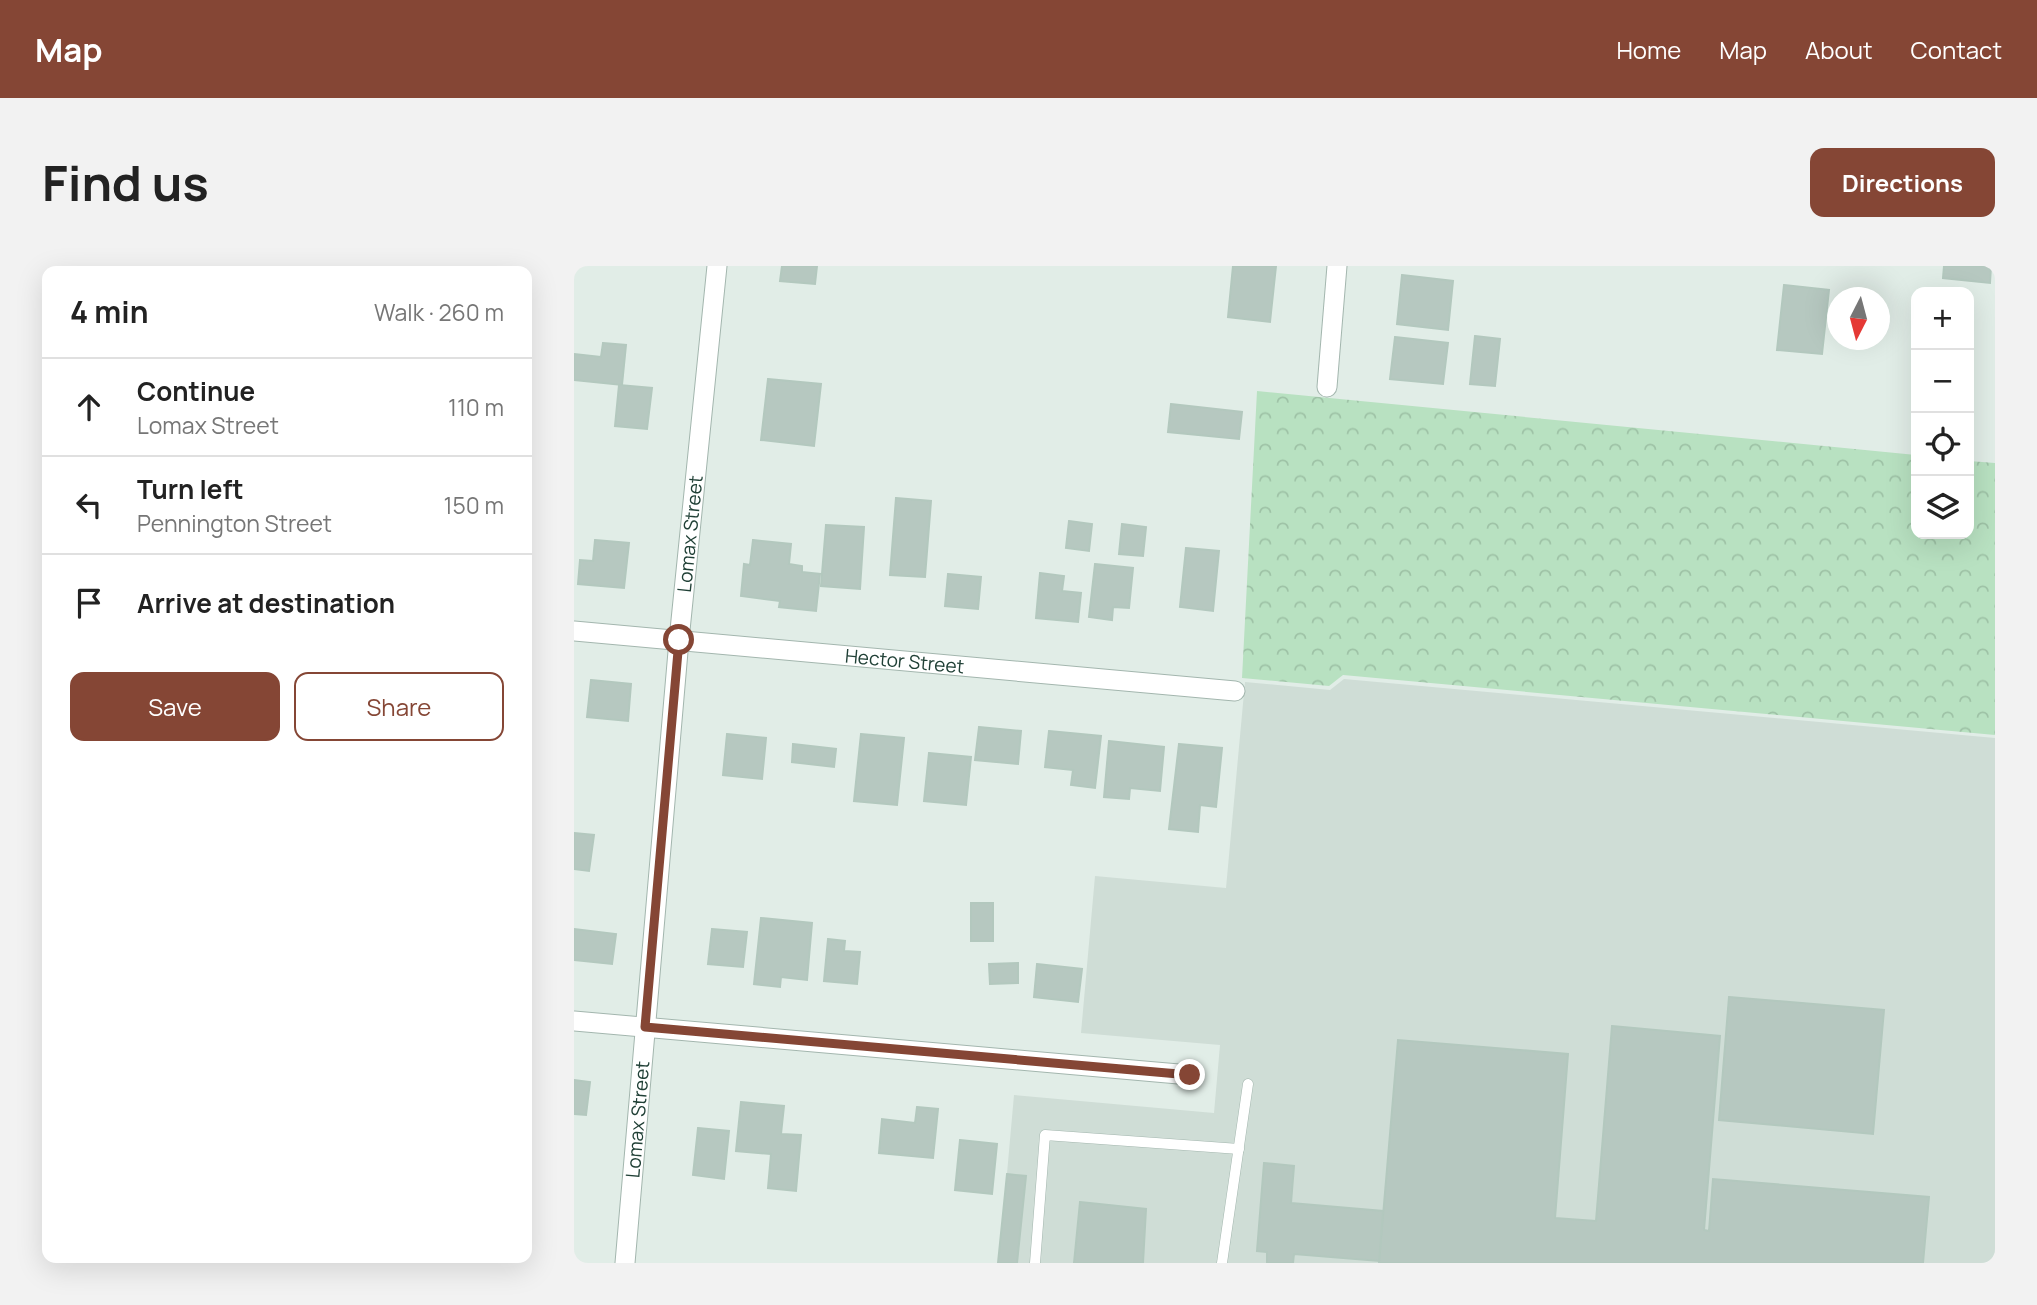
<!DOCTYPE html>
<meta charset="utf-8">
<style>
:root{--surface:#fff;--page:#f2f2f2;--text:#222;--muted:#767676;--line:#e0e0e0;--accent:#854635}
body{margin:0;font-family:Manrope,sans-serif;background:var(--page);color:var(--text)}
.controls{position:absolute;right:21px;top:21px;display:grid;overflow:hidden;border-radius:14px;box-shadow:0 7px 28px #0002}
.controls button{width:63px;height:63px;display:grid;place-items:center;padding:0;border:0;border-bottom:2px solid var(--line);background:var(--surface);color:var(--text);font:35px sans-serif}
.compass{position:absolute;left:1253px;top:21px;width:63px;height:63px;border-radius:50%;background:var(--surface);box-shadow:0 7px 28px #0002;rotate:186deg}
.stop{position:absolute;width:21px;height:21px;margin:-16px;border:5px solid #854635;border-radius:50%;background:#fff}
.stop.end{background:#854635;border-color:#fff;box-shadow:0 2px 7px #0008}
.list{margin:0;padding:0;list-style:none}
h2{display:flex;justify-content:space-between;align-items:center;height:91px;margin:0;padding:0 28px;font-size:30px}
h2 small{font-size:23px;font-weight:400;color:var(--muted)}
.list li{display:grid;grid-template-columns:46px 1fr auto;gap:21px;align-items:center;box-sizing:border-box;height:98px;padding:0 28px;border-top:2px solid var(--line)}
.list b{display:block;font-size:26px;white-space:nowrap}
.list p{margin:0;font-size:23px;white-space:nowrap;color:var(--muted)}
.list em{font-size:23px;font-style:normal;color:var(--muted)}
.actions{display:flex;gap:14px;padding:21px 28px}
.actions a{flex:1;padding:16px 0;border:2px solid var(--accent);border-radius:14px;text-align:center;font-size:24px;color:var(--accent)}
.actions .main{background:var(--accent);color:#fff}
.icon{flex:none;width:38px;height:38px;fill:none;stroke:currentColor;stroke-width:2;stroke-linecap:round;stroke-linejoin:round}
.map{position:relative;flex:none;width:1421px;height:997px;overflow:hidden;border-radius:14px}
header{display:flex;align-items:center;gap:42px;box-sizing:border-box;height:98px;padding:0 35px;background:var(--accent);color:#fff}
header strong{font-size:33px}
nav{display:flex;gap:38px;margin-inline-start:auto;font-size:24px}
.intro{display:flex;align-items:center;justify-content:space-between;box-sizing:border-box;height:168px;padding:0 42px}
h1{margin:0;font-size:49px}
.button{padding:18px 32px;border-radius:14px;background:var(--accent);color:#fff;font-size:24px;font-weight:700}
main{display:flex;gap:42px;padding:0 42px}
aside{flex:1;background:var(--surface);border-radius:14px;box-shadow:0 7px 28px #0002}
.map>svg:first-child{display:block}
</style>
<header>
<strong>Map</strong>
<nav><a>Home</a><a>Map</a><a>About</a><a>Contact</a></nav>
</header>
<div class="intro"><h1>Find us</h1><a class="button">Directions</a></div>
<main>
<aside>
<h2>4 min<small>Walk · 260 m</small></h2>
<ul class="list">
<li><svg class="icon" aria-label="ahead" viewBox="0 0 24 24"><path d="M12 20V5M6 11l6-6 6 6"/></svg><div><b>Continue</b><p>Lomax Street</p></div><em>110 m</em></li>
<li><svg class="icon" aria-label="left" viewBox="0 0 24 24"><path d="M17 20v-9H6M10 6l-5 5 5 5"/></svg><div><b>Turn left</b><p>Pennington Street</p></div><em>150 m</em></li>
<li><svg class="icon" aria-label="arrive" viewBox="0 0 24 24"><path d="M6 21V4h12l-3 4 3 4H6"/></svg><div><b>Arrive at destination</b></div></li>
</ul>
<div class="actions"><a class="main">Save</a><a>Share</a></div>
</aside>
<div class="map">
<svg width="1421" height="997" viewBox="0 0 1421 997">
<defs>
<pattern id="forest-crowns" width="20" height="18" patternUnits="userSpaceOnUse" patternTransform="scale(1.75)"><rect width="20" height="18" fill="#b8e1c1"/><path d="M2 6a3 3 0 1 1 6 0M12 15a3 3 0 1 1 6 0" fill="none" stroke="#9ec2a6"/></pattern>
</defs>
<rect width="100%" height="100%" fill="#e1ede7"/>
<path fill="#cfddd6" d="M770 413 1421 472V997H425L440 829 640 847 646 779 507 767 521 610 652 622 671 416 756 424Z"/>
<path fill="url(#forest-crowns)" d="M683 125 1342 189V268H1395V195L1421 197V469L769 409 755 420 668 412Z"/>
<g fill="#b6c8c0" stroke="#b3c8be" stroke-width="2">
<path d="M208 0H243L241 18 206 15Z"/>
<path d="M659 0H702L696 56 654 51Z"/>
<path d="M1370 0H1417L1416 17 1369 12Z"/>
<path d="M828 9 879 15 874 64 823 58Z"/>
<path d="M1210 19 1255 24 1248 88 1203 84Z"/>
<path d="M901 70 926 73 921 120 896 118Z"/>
<path d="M821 71 874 77 869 118 816 113Z"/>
<path d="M29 77 52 79 48 119 0 114V88L27 91Z"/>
<path d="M194 113 247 118 240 180 187 174Z"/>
<path d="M45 119 78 122 73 163 41 160Z"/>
<path d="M597 138 668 146 665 173 594 166Z"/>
<path d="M322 232 357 235 351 311 316 309Z"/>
<path d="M495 255 518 258 515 285 492 282Z"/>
<path d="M548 258 572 261 569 290 545 288Z"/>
<path d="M252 259 290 261 286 323 247 320Z"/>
<path d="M21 274 55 277 50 322 4 318 6 294 19 295Z"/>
<path d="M179 274 217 278 215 298 228 300V306L246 308 242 345 205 341 206 335 167 330 170 298 176 299Z"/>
<path d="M612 282 645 285 639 345 606 341Z"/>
<path d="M521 298 559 302 555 342 539 341 538 354 515 351Z"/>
<path d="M466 307 490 310 488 325 507 327 504 356 462 352Z"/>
<path d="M374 308 407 311 404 343 371 340Z"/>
<path d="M17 414 57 418 54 455 13 451Z"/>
<path d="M405 461 447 465 444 498 401 494Z"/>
<path d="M475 465 527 470 521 522 497 519 499 504 471 501Z"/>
<path d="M153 468 192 472 188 513 149 509Z"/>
<path d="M287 468 330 472 323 539 280 535Z"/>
<path d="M535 475 590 481 586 525 556 522 555 533 530 531Z"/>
<path d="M219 478 262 483 260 501 218 496Z"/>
<path d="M605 478 648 482 642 541 626 539 624 566 595 563Z"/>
<path d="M355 487 397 491 392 539 350 535Z"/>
<path d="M0 567 20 569 15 605 0 603Z"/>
<rect x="397" y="637" width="22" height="38"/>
<path d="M187 652 238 657 233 714 207 711 206 721 180 718Z"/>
<path d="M0 663 42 668 38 698 0 694Z"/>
<path d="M138 663 173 666 169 701 134 698Z"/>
<path d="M254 673 271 675 270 685 286 686 283 718 250 715Z"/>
<path d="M444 697V717L416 718 415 698Z"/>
<path d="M463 698 508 703 504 736 460 731Z"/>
<path d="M1155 731 1310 744 1299 868 1145 854Z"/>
<path d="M1038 760 1146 770 1130 964 1135 965 1139 913 1355 931 1349 997H805L824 774 994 788 981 952 1022 955Z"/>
<path d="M0 814 16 816 12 849 0 848Z"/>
<path d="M167 836 210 840 207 868 227 869 222 925 194 922 197 888 162 885Z"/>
<path d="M343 841 364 843 359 892 305 887 308 853 341 857Z"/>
<path d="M124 862 155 865 150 913 119 909Z"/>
<path d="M386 874 423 878 418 928 381 924Z"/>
<path d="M690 897 720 900 717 937 809 945 805 995 720 988 719 997H693V986L683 985Z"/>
<path d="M433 908 452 910 443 997H424Z"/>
<path d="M506 936 572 943 569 997H500Z"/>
</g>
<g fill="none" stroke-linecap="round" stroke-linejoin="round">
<g stroke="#a3b6ae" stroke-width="11">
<g id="service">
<path d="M461 997 471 869 665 883"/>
<path d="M648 997 674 818"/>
</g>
</g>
<g stroke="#a3b6ae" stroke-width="21">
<g id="minor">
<path d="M753 121 763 0"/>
<path id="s1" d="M0 365 661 425"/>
<path d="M0 755 616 809"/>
<path id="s2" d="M51 997 105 374 143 0"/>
</g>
</g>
<use href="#service" stroke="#fff" stroke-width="10"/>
<use href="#minor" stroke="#fff" stroke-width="19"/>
</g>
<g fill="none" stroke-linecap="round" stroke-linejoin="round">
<path stroke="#854635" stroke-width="9" d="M105 374 71 761 616 809"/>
</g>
<g text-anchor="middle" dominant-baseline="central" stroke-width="5" stroke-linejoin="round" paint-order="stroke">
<g font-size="19" fill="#204036" stroke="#f2f9f5">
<text stroke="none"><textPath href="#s2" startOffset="732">Lomax Street</textPath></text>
<text stroke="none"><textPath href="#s1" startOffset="332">Hector Street</textPath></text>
<text stroke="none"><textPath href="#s2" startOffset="144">Lomax Street</textPath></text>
</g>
</g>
</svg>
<div class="controls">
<button>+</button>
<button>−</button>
<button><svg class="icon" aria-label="locate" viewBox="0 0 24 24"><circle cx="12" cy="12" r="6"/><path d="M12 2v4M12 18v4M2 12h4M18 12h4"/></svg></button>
<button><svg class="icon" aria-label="layers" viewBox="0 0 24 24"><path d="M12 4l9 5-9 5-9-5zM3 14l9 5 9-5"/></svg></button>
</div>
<svg class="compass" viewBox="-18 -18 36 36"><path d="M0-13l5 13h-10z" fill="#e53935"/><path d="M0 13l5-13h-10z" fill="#767676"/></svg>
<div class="stop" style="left:105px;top:374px"></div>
<div class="stop end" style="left:616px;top:809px"></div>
</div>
</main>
